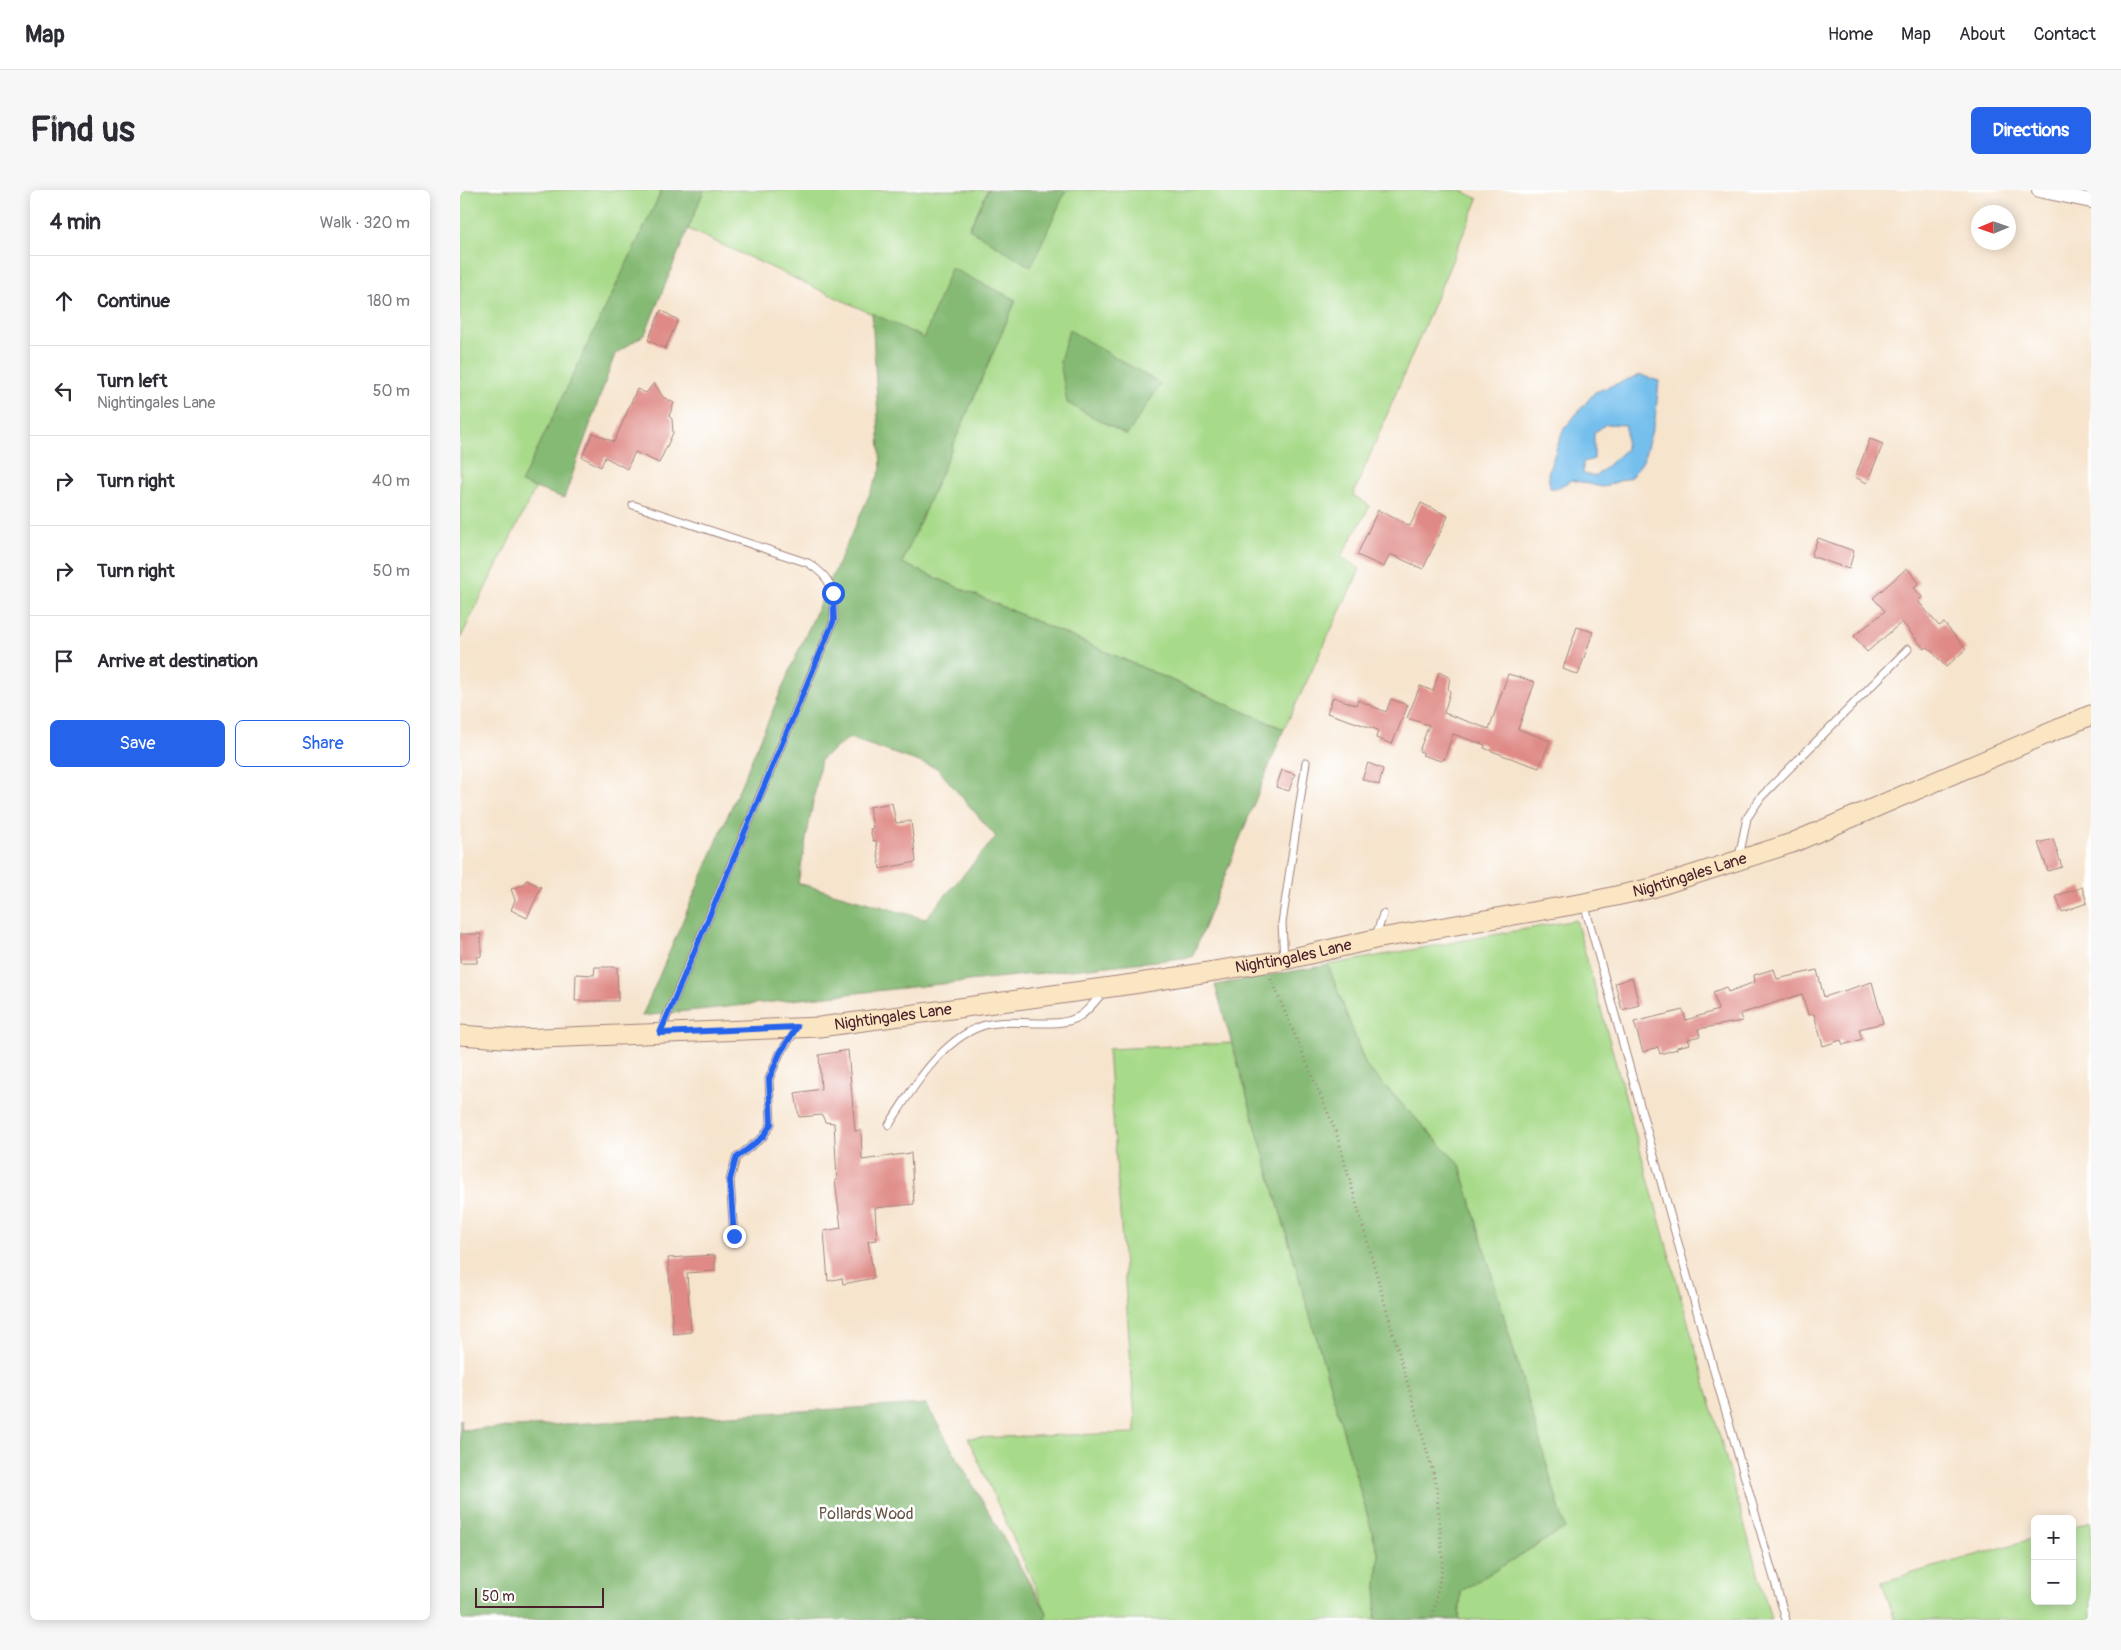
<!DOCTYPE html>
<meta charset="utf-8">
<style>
:root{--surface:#fff;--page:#f7f7f7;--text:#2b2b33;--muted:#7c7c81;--line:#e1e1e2;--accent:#2563eb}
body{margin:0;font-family:Pangolin,sans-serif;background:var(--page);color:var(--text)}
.controls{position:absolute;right:15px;bottom:15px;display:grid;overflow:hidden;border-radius:8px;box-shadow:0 2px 12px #0003}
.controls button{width:45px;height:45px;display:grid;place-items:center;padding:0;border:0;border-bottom:1px solid var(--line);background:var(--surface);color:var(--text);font:25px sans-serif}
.compass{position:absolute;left:1511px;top:15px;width:45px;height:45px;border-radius:50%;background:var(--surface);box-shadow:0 2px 12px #0003;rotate:268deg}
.scale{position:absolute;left:15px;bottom:12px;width:129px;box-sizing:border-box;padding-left:5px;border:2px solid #4a1f2b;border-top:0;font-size:14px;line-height:18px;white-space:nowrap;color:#4a1f2b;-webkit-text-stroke:4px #fff;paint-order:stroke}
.stop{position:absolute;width:15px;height:15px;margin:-11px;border:4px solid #2563eb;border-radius:50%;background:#fff}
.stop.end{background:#2563eb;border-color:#fff;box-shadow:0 1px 5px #0008}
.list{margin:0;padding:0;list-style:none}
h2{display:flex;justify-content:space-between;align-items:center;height:65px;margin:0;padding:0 20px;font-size:21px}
h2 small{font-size:16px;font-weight:400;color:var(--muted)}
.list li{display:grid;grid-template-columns:32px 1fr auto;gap:15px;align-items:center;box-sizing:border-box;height:90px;padding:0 20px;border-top:1px solid var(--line)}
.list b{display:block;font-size:19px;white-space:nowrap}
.list p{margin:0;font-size:16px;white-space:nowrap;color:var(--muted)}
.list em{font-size:16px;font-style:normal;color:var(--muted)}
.actions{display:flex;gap:10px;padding:15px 20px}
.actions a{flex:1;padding:11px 0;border:1px solid var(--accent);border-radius:8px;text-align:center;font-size:18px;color:var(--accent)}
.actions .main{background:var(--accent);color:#fff}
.icon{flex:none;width:28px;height:28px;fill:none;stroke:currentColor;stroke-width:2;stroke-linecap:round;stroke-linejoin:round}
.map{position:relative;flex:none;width:1631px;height:1430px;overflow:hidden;border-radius:8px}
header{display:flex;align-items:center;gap:30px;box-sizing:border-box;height:70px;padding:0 25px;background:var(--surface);border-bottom:1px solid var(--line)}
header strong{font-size:24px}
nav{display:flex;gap:28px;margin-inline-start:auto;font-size:18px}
.intro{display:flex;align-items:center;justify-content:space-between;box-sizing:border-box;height:120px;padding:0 30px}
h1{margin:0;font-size:35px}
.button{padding:12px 22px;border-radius:8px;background:var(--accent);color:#fff;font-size:18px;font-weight:700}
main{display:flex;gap:30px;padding:0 30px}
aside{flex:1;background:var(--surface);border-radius:8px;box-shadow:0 2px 12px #0003}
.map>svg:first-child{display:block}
</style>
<header>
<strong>Map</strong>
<nav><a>Home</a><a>Map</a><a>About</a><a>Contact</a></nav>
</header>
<div class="intro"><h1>Find us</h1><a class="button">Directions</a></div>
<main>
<aside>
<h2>4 min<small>Walk · 320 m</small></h2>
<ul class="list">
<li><svg class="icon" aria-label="ahead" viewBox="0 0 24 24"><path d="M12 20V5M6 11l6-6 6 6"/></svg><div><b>Continue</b></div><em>180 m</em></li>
<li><svg class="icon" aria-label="left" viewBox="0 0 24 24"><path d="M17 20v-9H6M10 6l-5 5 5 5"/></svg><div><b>Turn left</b><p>Nightingales Lane</p></div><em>50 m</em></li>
<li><svg class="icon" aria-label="right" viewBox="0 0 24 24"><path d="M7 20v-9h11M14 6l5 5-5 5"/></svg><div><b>Turn right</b></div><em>40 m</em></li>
<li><svg class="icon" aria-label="right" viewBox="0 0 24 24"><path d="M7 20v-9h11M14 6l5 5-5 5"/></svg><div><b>Turn right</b></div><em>50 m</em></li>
<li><svg class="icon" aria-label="arrive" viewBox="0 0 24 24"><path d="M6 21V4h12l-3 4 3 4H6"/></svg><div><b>Arrive at destination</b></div></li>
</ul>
<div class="actions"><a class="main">Save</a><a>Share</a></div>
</aside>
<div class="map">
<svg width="1631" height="1430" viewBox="0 0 1631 1430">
<rect width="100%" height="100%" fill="#fff"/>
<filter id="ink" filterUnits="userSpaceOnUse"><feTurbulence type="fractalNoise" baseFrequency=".02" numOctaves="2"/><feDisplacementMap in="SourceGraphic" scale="10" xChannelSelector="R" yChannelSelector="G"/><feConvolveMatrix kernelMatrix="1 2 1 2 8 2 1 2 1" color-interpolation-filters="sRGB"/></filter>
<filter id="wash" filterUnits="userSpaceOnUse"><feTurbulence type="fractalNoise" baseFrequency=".0096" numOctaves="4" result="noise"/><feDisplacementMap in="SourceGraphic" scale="20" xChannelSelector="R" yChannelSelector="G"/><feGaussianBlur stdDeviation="1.12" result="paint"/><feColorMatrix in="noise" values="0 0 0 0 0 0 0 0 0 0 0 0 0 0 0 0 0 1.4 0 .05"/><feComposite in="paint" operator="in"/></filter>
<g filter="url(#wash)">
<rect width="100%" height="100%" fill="#f6e4cd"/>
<g fill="#a7da89" stroke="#787c5a">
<path d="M0 0H202L148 114 158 123 74 301 0 449Z"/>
<path d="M244 0H528L509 39 606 0H1001L1018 9 893 305 910 316 881 367 900 379 824 539 442 373 556 110 464 148 228 39Z"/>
<path d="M1116 730 1311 1430H999L1001 1401 1105 1338 1000 975 906 876 868 775Z"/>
<path d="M772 853 919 1366 915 1430H584L587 1423 508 1248 676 1243 648 859Z"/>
<path d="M1631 1331V1430H1435L1422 1392 1575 1348V1411H1612V1337Z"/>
</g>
<g fill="#85ba75" stroke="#686c50" fill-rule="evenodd">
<path d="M202 0H244L185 144 155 164 104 308 61 293Z"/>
<path d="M528 0H606L571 77 509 39Z"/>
<path d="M491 78 556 110 442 373 824 539 732 767 182 826 333 473 421 279 412 123 464 148ZM389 548 477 578 536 647 465 729 338 693 361 569Z"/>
<path d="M609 140 701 194 667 245 607 213 600 171Z"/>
<path d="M868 775 906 876 1000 975 1105 1338 1001 1401 999 1430H915L919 1366 755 795Z"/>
<path d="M466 1214 587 1423 584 1430H0V1229L2 1240Z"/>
</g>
<path fill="#74bfed" stroke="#5f6f8c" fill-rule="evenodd" d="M1180 185 1199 191 1195 230 1183 271 1171 287 1142 297 1112 290 1097 298H1090L1088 283 1103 240 1135 202ZM1146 234 1166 235V259L1136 286 1123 284V272L1134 269V243Z"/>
<g id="blocks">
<g fill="#df8a86">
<path d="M201 120 218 130 205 159 188 150Z"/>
<path d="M194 193 203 207 214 213 209 226 212 229 213 243 199 273 175 262 167 279 145 267 141 277 122 267 133 243 154 252 177 199 186 203Z"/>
<path d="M1410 249 1423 254 1407 293 1395 287Z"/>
<path d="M961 313 988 326 963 379 930 364 924 377 897 365 918 320 950 336Z"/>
<path d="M1358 348 1394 361 1389 379 1351 366Z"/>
<path d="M1447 378 1459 393 1454 398 1462 407 1458 411 1479 436 1484 433 1506 459 1486 477 1468 457 1464 459 1442 432 1407 462 1394 446 1425 421 1413 408Z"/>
<path d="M1117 437 1133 442 1118 485 1103 479Z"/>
<path d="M979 482 990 488 988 498 990 502 984 523 1029 539 1048 484 1075 492 1058 539 1090 551 1079 578 1045 566 1024 558 1025 555 993 544 984 569 981 571 962 565 964 563 959 561 969 535 947 528 960 496 973 501Z"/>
<path d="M873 507 896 515 898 510 926 522 931 509 948 515 932 554 916 548 918 540 867 523Z"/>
<path d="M908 573 923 579 919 595 902 589Z"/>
<path d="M822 580 835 584 829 601 816 597Z"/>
<path d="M432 613 436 633 451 631 456 672 420 679 416 650 413 651 410 639 413 638 409 617Z"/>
<path d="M1593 649 1602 677 1588 681 1578 653Z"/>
<path d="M66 690 81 697 67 728 51 720 55 710 51 699 63 695Z"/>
<path d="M1622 697 1627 713 1602 722 1596 706Z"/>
<path d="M0 744H21V766L17 767V773H0Z"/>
<path d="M135 777H157L158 811H115L116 784 134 785Z"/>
<path d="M1314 779 1317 789 1357 780 1364 807 1412 792 1423 833 1399 839 1402 849 1383 855 1381 850 1363 856 1354 824 1348 825 1342 804 1280 824 1282 831 1238 839 1240 846 1228 849 1230 854 1217 857V859L1200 864 1198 857 1183 862 1174 832 1223 820 1226 830 1258 820 1253 802 1266 797 1268 802 1295 792 1294 785Z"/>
<path d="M1172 788 1179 815 1162 820 1155 793Z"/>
<path d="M388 860 395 941 401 940 402 970 451 963 454 1014 415 1018 417 1050 408 1051 414 1088 383 1094 382 1088 368 1091 364 1041 381 1038 375 990H377L374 933 365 932 362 925 339 927 335 903 361 899 359 865Z"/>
<path d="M255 1065V1081L227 1083 231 1142 213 1144 208 1068Z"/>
</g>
</g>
</g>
<g filter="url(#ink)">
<use href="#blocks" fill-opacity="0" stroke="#a0827c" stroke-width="1"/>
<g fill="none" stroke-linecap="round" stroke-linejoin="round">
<g stroke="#a0827c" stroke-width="9">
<g id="lane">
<path d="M173 315 348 373C375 390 373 401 374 430L201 840"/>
<path d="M1279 667 1287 628 1301 607 1448 459"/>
<path d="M1124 713 1241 1136 1326 1430"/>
<path d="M916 746 923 724"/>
<path d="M824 770 822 733 846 572"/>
<path d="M429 935C451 900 481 850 522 836 550 826 598 841 620 826 629 820 637 809 644 801"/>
<path d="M274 1046 270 990 276 968 303 947 311 934 309 889 320 863 336 840"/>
</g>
</g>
<g stroke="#a0827c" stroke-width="16">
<path id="street" d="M1579 0 1631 11"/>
</g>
<g stroke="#a0827c" stroke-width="21">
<g id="secondary">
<path id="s1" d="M0 845 57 849 360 837 673 794 824 770 915 749 1124 713 1192 698 1332 653 1631 525"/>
</g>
</g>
<path stroke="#a0827c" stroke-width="3" stroke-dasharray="1 4" stroke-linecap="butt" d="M811 789 876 942 976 1293 983 1373 972 1430"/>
<use href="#lane" stroke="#fff" stroke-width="7"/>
<use href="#street" stroke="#fff" stroke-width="14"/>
<use href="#secondary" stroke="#fbe6c4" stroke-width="19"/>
</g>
</g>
<g fill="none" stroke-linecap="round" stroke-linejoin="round" filter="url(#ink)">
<path stroke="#2563eb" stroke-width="6" d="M274 1046 270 990 276 968 303 947 311 934 309 889 320 863 337 837 200 843 374 430 373 403"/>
</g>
<g text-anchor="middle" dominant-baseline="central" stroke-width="5" stroke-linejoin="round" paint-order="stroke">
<g font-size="16" fill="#4a1f2b" stroke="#fff">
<text stroke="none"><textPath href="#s1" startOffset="1244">Nightingales Lane</textPath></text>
<text stroke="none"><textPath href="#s1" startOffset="839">Nightingales Lane</textPath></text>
<text stroke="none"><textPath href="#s1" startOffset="434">Nightingales Lane</textPath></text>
</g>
<g font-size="16" fill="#665747" stroke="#fff">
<text x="406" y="1324">Pollards Wood</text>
</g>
</g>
</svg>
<div class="controls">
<button>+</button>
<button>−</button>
</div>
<svg class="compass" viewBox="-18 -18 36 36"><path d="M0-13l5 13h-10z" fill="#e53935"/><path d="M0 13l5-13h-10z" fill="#7c7c81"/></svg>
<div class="scale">50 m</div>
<div class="stop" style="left:373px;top:403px"></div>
<div class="stop end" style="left:274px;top:1046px"></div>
</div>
</main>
